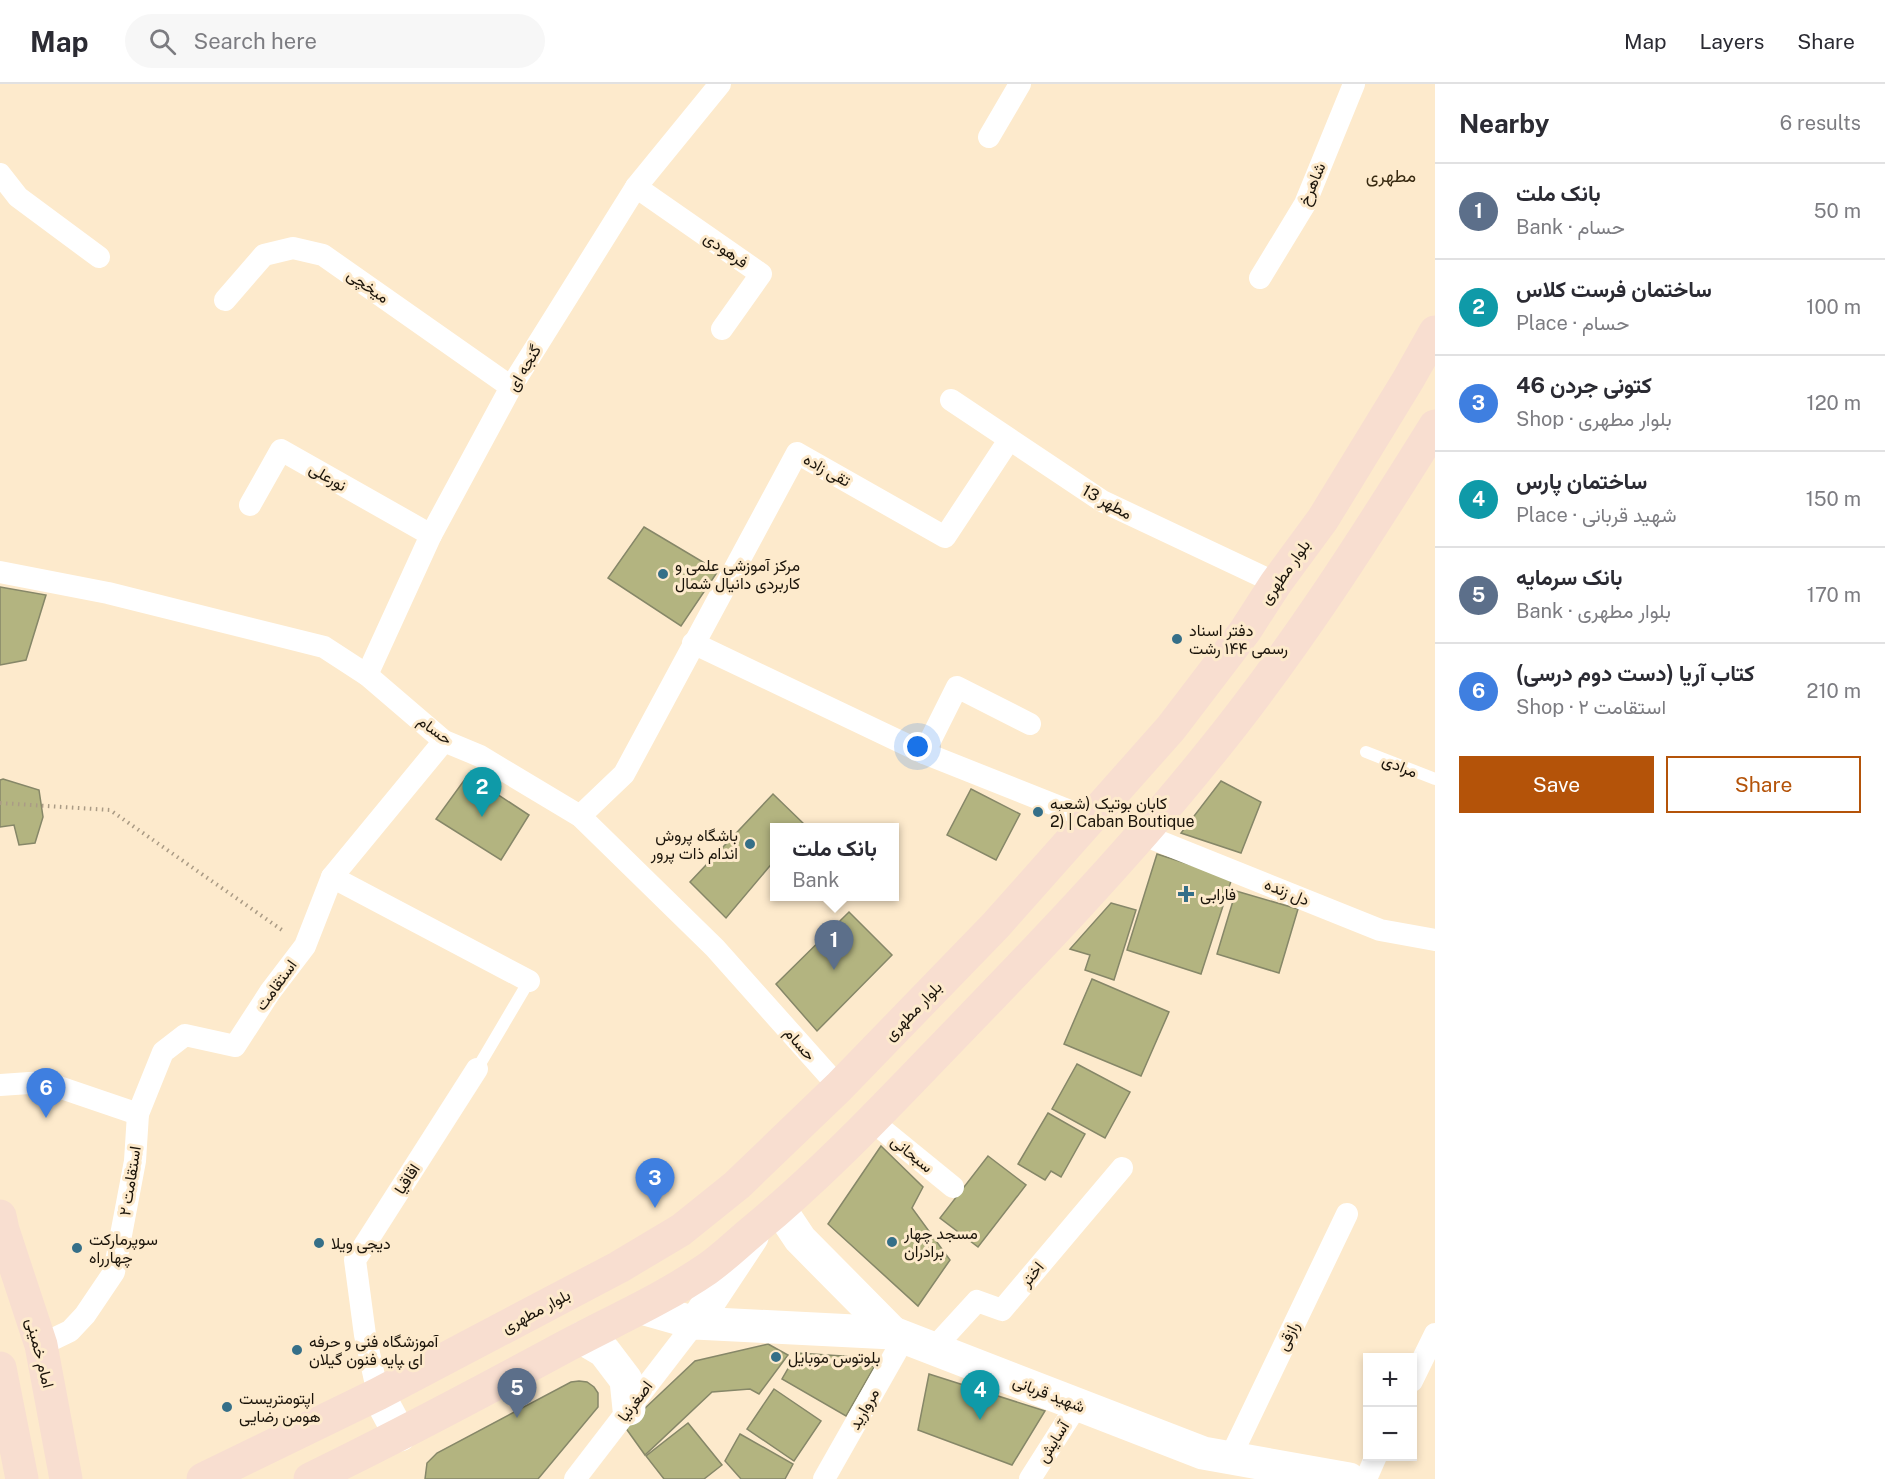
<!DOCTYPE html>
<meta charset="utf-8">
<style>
:root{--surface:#fff;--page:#f7f7f7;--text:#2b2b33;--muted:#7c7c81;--line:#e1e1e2;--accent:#b45309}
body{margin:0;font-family:"Public Sans",Vazirmatn,sans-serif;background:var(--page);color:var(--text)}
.controls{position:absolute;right:18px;bottom:18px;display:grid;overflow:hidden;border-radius:0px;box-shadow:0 3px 9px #0003}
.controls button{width:54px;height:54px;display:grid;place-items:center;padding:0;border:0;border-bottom:2px solid var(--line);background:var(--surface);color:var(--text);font:30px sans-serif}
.you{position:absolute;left:918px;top:663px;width:21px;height:21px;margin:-15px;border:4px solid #fff;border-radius:50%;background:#1a73e8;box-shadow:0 0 0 9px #1a73e833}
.badge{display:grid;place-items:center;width:39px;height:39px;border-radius:50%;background:var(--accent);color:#fff;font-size:20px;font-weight:700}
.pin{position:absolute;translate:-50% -50px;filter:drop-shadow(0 2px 3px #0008)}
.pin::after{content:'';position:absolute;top:32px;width:21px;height:18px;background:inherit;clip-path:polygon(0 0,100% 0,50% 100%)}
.popup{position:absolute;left:770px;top:739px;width:129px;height:78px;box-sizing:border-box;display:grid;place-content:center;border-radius:0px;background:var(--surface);filter:drop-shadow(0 2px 4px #0005);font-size:20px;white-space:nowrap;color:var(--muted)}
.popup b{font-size:22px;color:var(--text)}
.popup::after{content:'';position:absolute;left:50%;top:100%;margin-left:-12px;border:12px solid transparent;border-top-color:var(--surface)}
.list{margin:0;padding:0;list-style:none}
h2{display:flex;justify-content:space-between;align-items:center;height:78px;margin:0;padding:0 24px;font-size:26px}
h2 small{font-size:20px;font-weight:400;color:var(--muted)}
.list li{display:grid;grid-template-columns:39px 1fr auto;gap:18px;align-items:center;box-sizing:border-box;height:96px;padding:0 24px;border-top:2px solid var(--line)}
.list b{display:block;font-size:22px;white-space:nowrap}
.list p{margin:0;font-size:20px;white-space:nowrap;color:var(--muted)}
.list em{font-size:20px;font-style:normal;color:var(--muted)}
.actions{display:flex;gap:12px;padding:18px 24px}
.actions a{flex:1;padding:14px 0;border:2px solid var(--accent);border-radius:0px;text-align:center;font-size:21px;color:var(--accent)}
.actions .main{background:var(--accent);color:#fff}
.icon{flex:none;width:33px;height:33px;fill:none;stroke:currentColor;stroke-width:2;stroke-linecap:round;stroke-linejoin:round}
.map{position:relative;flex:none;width:1435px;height:1395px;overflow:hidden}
header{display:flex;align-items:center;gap:36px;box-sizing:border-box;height:84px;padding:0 30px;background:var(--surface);border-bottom:2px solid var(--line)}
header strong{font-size:28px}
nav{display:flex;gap:33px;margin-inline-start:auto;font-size:21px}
.search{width:420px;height:54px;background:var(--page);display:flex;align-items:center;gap:15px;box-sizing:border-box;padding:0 21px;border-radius:33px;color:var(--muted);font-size:22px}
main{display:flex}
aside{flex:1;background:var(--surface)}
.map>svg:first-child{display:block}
</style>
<header>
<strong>Map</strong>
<div class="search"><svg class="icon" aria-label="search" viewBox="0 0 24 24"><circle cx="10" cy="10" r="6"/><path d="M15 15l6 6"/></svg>Search here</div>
<nav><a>Map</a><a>Layers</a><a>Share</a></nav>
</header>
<main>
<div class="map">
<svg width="1435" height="1395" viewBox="0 0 1435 1395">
<rect width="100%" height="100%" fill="#fdeacc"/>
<g fill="#b3b480" stroke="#868768" stroke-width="1.5">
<path d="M644 443 718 487 681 542 608 494Z"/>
<path d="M0 503 46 511 26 576 0 581Z"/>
<path d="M468 691 529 731 501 776 436 735Z"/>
<path d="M3 695 39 706 43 733 35 759 19 761 14 741 0 743V696Z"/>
<path d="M1221 697 1261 718 1241 769 1181 749Z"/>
<path d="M971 705 1020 730 996 776 947 751Z"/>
<path d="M773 710 805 741 802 744H774V777L726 834 690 798Z"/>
<path d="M1157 770 1232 794 1201 890 1127 866Z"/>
<path d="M1236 807 1298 825 1279 889 1217 870Z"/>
<path d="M1111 819 1136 826 1114 896 1085 886 1090 871 1070 865Z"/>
<path d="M849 828 892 871 817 947 776 900Z"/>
<path d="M1092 895 1169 928 1141 992 1064 960Z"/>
<path d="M1077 980 1130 1008 1105 1054 1052 1025Z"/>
<path d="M1048 1029 1085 1050 1061 1093 1051 1087 1045 1096 1018 1080Z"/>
<path d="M881 1062 923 1103 912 1124 950 1176 918 1222 828 1140Z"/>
<path d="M988 1072 1026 1101 978 1163 940 1134Z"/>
<path d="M768 1260 788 1271 759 1310 750 1305 712 1308 645 1371 625 1343 695 1277Z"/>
<path d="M797 1269 858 1273 874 1283 846 1332 782 1295Z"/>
<path d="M929 1290 1045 1327 1012 1381 918 1346Z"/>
<path d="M579 1297 587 1298 594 1303 598 1309V1323L538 1395H425L427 1379 437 1369 571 1298Z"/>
<path d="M774 1305 821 1337 794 1377 747 1345Z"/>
<path d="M688 1339 722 1381 704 1395H664L646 1372Z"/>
<path d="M740 1350 793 1380 785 1395H741L725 1377Z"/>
</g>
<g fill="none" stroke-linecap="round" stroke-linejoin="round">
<path stroke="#aa9b85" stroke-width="4" stroke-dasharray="1.5 4.5" stroke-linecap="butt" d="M0 719 110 726 282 846"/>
<g stroke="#fff" stroke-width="12">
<path d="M1366 668 1435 695"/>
<path d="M477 985 529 897"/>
</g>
<g stroke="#fff" stroke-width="22">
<path d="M989 53 1020 0"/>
<path d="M0 90 18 113 99 173"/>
<path d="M636 103 761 190 722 245"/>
<path d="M1260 194 1305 120 1354 0"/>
<path d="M225 216 264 171 293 164 323 171 511 303"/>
<path d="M951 316 1102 417 1276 499"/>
<path d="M250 421 281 366 431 451"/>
<path d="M0 488 108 509 324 563 367 591 444 657 480 672 580 732 715 864 839 1003"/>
<path d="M693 559 924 669 1090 735"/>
<path d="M367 591 431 451 511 303 636 103 720 0"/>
<path d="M924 669 957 603 1030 640"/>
<path d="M580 732 624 690 797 369 945 453 1009 356"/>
<path d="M1141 750 1380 846 1435 856"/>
<path d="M332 793 529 897"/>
<path d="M0 1001 44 998 138 1030"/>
<path d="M872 1037 953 1103"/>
<path d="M41 1261 70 1247 85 1231 114 1188 135 1077 138 1030 163 968 185 951 235 962 270 908 305 862 332 793 444 657"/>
<path d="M933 1265 977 1217 1002 1226 1122 1084"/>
<path d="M1412 1297 1435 1250"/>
<path d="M378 1310 365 1251 355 1176 477 985"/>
<path d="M1230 1374 1347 1130"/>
<path d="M575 1395 695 1239"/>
<path d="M824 1395 904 1254"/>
<path d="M1030 1395 1077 1321"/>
<path d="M1366 1395 1376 1372"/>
</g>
<g stroke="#fff" stroke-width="33">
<path d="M780 1125 800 1155 893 1249"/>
<path d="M642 1224 695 1239 893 1249 1203 1369 1349 1395"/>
<path d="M695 1239 752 1153"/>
<path d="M582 1254 604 1267 626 1296 629 1325"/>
<path d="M378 1310 400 1351"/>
</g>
<g stroke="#f8ded0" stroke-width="33">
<path d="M0 1132 3 1146 41 1261 66 1395"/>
<path d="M0 1284 22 1395"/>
<path d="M203 1395 378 1310 619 1183 681 1146 737 1101 839 1003 996 841 1171 644 1245 547 1276 499 1323 435 1408 296 1435 248"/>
<path d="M310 1395C397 1353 483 1307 568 1261 615 1236 663 1215 707 1185 724 1173 739 1158 755 1145 822 1090 882 1026 942 964 1033 870 1125 775 1207 673 1292 569 1364 456 1435 342"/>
</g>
</g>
<g fill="#356f88" stroke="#fdeacc" stroke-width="2">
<circle cx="663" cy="490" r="6"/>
<circle cx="1177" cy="555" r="6"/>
<circle cx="1038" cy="728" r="6"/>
<circle cx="750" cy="760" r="6"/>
<path d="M1183 801h6v6h6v6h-6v6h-6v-6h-6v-6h6z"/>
<circle cx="892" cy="1158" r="6"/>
<circle cx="319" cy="1159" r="6"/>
<circle cx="77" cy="1164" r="6"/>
<circle cx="297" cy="1266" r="6"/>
<circle cx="776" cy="1273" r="6"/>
<circle cx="227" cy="1323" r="6"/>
</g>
<g text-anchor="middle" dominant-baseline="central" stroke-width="6" stroke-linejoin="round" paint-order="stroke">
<g font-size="16" fill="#1b140a" stroke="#fdeacc">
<text transform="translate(1312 100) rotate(-67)">شاهرخ</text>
<text transform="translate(726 166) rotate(35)">فرهودی</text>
<text transform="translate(368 202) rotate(35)">میخچی</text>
<text transform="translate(524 284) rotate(-59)">گنجه ای</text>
<text transform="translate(827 386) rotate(29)">تقی زاده</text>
<text transform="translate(328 393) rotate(30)">نورعلی</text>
<text transform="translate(1107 418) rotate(29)">مطهر 13</text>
<text transform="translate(1285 488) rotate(-55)">بلوار مطهری</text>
<text transform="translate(435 646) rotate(36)">حسام</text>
<text transform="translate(1400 682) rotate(22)">مرادی</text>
<text transform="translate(1287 808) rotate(22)">دل زنده</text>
<text transform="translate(276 901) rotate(-54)">استقامت</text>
<text transform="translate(913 927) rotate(-46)">بلوار مطهری</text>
<text transform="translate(800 960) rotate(49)">حسام</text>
<text transform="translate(912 1070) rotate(39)">سبحانی</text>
<text transform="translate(407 1095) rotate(-57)">اقاقیا</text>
<text transform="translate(130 1097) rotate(-81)">استقامت ۲</text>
<text transform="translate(1032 1190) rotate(-50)">اختر</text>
<text transform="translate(536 1227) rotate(-28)">بلوار مطهری</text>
<text transform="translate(1288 1252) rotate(-64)">رازقی</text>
<text transform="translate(40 1269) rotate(76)">امام خمینی</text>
<text transform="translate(1049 1310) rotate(21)">شهید قربانی</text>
<text transform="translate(635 1317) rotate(-53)">اصغرنیا</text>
<text transform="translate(864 1325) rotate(-61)">مروارید</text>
<text transform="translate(1053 1358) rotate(-58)">آسایش</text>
</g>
<g font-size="16" fill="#1b140a" stroke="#fdeacc" text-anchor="start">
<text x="675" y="481">مرکز آموزشی علمی و<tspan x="675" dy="18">کاربردی دانیال شمال</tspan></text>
<text x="1189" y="546">دفتر اسناد<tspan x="1189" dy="18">رسمی ۱۴۴ رشت</tspan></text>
<text x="1050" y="719">کابان بوتیک (شعبه<tspan x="1050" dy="18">2) | Caban Boutique</tspan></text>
<text x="738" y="751" text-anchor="end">باشگاه پروش<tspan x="738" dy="18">اندام ذات پرور</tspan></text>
<text x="1200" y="810">فارابی</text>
<text x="904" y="1149">مسجد چهار<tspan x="904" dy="18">برادران</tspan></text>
<text x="89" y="1155">سوپرمارکت<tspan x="89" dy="18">چهارراه</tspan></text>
<text x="331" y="1159">دیجی ویلا</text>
<text x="309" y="1257">آموزشگاه فنی و حرفه<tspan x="309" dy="18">ای ‍پایه فنون گیلان</tspan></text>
<text x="788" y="1273">بلوتوس موبایل</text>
<text x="239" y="1314">اپتومتریست<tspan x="239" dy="18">هومن رضایی</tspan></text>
</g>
<g font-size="18" fill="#382a11" stroke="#fdeacc">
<text x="1391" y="91">مطهری</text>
</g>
</g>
</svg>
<div class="controls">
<button>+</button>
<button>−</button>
</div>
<div class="you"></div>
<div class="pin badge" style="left:834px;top:886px;background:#5c6f8a">1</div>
<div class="popup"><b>بانک ملت</b>Bank</div>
<div class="pin badge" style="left:482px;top:733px;background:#0f9aa8">2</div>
<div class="pin badge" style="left:655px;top:1124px;background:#3f7fe0">3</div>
<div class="pin badge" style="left:980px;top:1336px;background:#0f9aa8">4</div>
<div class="pin badge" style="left:517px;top:1334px;background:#5c6f8a">5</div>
<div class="pin badge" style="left:46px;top:1034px;background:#3f7fe0">6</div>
</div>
<aside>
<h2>Nearby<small>6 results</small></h2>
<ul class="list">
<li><span class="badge" style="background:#5c6f8a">1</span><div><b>بانک ملت</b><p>Bank · حسام</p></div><em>50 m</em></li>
<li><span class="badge" style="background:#0f9aa8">2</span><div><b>ساختمان فرست کلاس</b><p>Place · حسام</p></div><em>100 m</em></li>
<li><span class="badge" style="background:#3f7fe0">3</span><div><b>کتونی جردن 46</b><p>Shop · بلوار مطهری</p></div><em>120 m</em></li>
<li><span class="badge" style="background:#0f9aa8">4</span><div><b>ساختمان پارس</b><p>Place · شهید قربانی</p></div><em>150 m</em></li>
<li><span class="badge" style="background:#5c6f8a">5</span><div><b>بانک سرمایه</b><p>Bank · بلوار مطهری</p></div><em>170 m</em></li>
<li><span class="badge" style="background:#3f7fe0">6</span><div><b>کتاب آریا (دست دوم درسی)</b><p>Shop · استقامت ۲</p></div><em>210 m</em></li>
</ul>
<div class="actions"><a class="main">Save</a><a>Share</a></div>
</aside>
</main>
